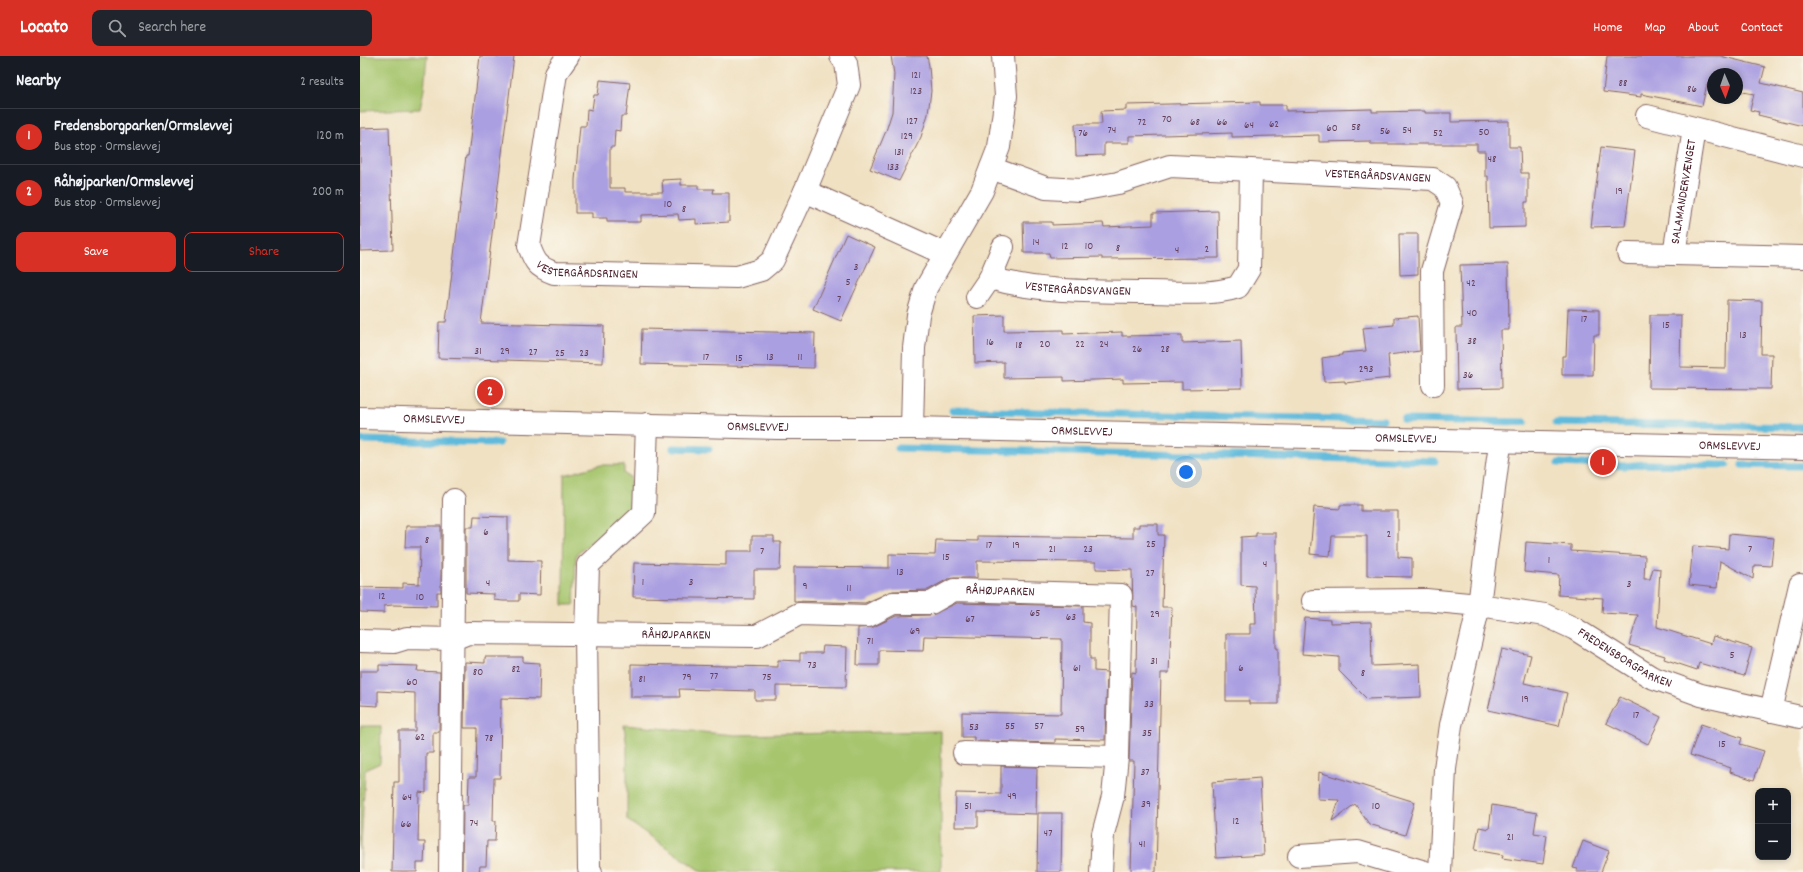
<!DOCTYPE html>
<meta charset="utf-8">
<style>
:root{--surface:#171b24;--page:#20242c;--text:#f1f3f6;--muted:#9ea1a6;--line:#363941;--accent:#d93025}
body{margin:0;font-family:Dekko,sans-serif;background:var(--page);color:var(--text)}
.controls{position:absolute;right:12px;bottom:12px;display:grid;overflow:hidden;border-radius:8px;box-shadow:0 2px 6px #0003}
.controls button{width:36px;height:36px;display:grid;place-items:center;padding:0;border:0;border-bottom:1px solid var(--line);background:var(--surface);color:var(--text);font:20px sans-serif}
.compass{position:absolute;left:1347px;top:12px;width:36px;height:36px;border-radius:50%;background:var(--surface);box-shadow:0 2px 6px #0003;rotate:178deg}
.you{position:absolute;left:826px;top:416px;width:14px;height:14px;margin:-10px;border:3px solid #fff;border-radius:50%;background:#1a73e8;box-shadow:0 0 0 6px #1a73e833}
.badge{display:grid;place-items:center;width:26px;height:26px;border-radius:50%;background:var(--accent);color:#fff;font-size:13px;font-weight:700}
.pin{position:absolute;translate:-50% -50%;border:2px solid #fff;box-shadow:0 1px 4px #0006}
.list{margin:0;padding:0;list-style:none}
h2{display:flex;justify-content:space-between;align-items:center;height:52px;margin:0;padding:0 16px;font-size:17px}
h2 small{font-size:13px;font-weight:400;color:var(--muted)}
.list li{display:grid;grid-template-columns:26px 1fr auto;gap:12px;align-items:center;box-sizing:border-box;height:56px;padding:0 16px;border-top:1px solid var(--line)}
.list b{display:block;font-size:15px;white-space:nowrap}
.list p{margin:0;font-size:13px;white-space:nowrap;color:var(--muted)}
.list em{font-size:13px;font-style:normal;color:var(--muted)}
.actions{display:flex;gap:8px;padding:12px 16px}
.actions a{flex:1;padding:9px 0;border:1px solid var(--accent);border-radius:8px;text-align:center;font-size:14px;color:var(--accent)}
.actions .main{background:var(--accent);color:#fff}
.icon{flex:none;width:22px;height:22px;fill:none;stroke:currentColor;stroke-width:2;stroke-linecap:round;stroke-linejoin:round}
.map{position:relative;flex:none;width:1443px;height:816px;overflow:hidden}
header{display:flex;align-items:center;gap:24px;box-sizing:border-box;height:56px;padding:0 20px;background:var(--accent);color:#fff}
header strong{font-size:19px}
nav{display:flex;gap:22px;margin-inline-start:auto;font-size:14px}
.search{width:280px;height:36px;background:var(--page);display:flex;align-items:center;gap:10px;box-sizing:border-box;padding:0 14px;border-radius:8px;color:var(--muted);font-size:15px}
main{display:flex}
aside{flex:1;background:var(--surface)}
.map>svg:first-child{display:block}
</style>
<header>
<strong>Locato</strong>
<div class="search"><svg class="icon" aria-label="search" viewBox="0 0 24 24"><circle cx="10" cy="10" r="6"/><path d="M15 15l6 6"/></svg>Search here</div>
<nav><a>Home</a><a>Map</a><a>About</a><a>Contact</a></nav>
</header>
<main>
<aside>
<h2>Nearby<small>2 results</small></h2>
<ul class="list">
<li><span class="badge">1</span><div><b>Fredensborgparken/Ormslevvej</b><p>Bus stop · Ormslevvej</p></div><em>120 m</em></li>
<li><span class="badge">2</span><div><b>Råhøjparken/Ormslevvej</b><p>Bus stop · Ormslevvej</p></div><em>200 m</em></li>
</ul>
<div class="actions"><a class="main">Save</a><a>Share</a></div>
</aside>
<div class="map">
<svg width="1443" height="816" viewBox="0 0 1443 816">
<rect width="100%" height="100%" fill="#fbf7ec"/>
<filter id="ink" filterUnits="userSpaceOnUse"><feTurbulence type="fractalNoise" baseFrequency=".025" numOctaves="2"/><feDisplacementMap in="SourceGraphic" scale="8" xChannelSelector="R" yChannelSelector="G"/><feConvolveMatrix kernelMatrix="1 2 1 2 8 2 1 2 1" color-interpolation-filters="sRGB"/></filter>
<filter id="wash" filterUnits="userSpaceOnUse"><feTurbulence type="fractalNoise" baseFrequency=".012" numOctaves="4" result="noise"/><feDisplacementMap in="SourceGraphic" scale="16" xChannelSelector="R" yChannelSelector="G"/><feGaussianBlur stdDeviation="0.9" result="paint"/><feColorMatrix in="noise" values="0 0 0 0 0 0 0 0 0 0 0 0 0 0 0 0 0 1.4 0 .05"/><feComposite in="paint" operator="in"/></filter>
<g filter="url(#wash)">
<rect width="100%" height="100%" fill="#f0e1c2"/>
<g fill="#a6c56d" stroke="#78724c">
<path d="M0 0H67L64 33 60 53 0 55Z"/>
<path d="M241 409H264V418L270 421 271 452 216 499 214 549H203L204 419Z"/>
<path d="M264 669 375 679 581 675V816H342L267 764V692Z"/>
<path d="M0 670H21L20 707 5 714 0 813Z"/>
</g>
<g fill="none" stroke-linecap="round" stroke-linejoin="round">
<g stroke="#5ebadc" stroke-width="7">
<path d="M592 354 1023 364"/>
<path d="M1044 364 1165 366"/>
<path d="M1196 367 1443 371"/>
<path d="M0 384 139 387"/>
<path d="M313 392 349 393"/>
<path d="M538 392 1075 405"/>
<path d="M1199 407 1264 410 1285 408 1367 409"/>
<path d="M1382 409 1443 410"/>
</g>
</g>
<g id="blocks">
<g fill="#aa9fe1">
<path d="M120 0H154L121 267 244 270 243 307 78 302 79 266H86L106 100H108Z"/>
<path d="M531 0H567L569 10 571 35 568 58 561 81 539 125 510 113 526 75 532 56 534 18Z"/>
<path d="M1247 0H1360L1405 11 1401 27 1443 37V70L1398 59 1399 56 1390 54 1394 38 1377 35V18H1353V30L1347 28 1342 50 1281 38V41L1243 36Z"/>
<path d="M240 24 270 27 266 60H261L260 75 255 74 254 91H250V132H265V136H303L302 124 321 123V129H338V133H354L353 137H369V166L336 168V163L319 164 318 158 281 159V166H247V162H232V157H215V124L220 70H226L227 53 232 54 234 39H238Z"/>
<path d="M900 46V49H926V55L1012 53V56L1065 55V57H1091V66L1149 65V91H1160L1161 117H1168V146H1165V171L1129 172 1128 120H1125V95H1117V88H1010V85L959 86V79L872 81V77L769 80V87H744V99L716 100 715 68H742L741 55 766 54V49Z"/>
<path d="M29 71 33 194 0 195V72Z"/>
<path d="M1241 91 1275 95 1265 170 1231 171Z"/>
<path d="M858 155 859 202 742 203V201L690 202 689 197H664L663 166H692V169L743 167 744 171 793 169V157Z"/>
<path d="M486 178 515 191 481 265 453 253Z"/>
<path d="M1039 178H1058V218L1040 219Z"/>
<path d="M1148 208 1149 274H1141L1142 332 1097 333 1096 271H1102L1100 209Z"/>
<path d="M1367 244 1402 245 1401 298H1412L1411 333 1289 332 1290 259H1321L1320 311 1366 312Z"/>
<path d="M1208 253 1239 254V279H1234L1233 319H1202V300H1206Z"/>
<path d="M644 259V275L703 274V278L762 276V280L822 279V287L881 285 882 332 822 333V326L763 327V323L704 325V321L644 322V306L615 307 614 260Z"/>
<path d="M1058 260 1060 295 1028 299 1030 322 985 327V325L964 326 962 302 982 299V297L1006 295 1003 272 1034 269V262Z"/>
<path d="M282 273 455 277 454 312 281 308Z"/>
<path d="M980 449H1001V455H1038V501L1052 502V521L1007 520V480H972L970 500 950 498 954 451 980 453Z"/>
<path d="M114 460 148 461V504L181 505 180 539 159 538V545H143L134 544V538L106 537V471H113Z"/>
<path d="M779 468H798V479H804L802 551H812L809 617H801L796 816H771L774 705H769L772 616 776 617 777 551 773 550 772 514 736 513V506L617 505V522H594L588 523 568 534 533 535 505 547 434 545V511L529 512V498L575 499 576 484 618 485V480L773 482V471H779Z"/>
<path d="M46 470H81V536H77V550L32 549 24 550V557L0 556V531L43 532V527L59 528 60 491H45Z"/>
<path d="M896 477H916V592H918V648H889V645H866V578H890V568H896L895 530 881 529V481L896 480Z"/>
<path d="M1369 478 1414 482 1411 510 1396 509V511H1394L1393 523 1360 505 1357 532 1329 529 1333 490 1368 493Z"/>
<path d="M392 480H414V486H421L420 514H394V543L273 541 274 507 366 509V495H392Z"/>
<path d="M1166 486 1211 489V495L1285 500 1284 523H1290L1293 512 1300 513 1297 571 1351 588 1353 580 1392 592 1384 620 1339 607 1337 614 1304 603 1305 600 1269 589 1278 559 1242 557 1243 542 1198 539 1199 519 1164 516Z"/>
<path d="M597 547 723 550V566L730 567V603H734V615L747 616 745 684 695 683V687L614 685V681H602V656L701 658 702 583 564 580 563 595 519 594V609H497L498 572 513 571 536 560 571 559Z"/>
<path d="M945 562 970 564V567L1011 566 1012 610 1060 608 1061 641 1007 643 979 615V601L942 598Z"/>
<path d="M463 590 487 591 486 631 416 630V644H395V635L319 633 320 641H271V608L418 611V604L440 605V597H462Z"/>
<path d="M1142 593 1171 599 1164 627 1207 637 1199 670 1128 654Z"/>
<path d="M125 601H163V606L180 607 179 643 141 642 140 722H134L133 765H136L135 785H127L126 810H120L119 816H102L103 749H108L109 721H116L117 672H104L105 606 125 607Z"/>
<path d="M19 609 58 610 57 615 80 616 79 676H73V697H66V737L59 736 58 786H65L64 807H57V816H32L34 726H39V675H55V637L18 635V650L0 649V615H19Z"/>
<path d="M1260 641 1301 661 1288 688 1246 667Z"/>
<path d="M1341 668 1382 682 1380 688 1404 695 1394 724 1370 716 1371 712 1330 699Z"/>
<path d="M641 710 677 711 676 758 618 756V771H595L596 737 641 738Z"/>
<path d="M959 716 1055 746 1045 779 1009 768 995 748 972 765 979 744 958 743Z"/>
<path d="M900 722 904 799 856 802 852 726Z"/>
<path d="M1132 749 1177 757 1174 777 1187 779 1183 808 1142 802 1143 799 1115 794 1119 771 1129 773Z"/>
<path d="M678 757H702L701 816H677Z"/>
<path d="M1223 785 1249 795 1241 816H1216L1218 813 1213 812Z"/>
</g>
</g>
</g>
<g filter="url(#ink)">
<use href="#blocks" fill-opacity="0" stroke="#846360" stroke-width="1"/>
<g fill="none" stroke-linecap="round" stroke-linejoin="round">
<g stroke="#846360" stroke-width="24">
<g id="minor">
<path id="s1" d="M208 0 196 17 169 190C175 207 178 211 194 217L377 221 401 214 413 204 445 135 489 29 486 7 481 0"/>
<path d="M1287 60 1443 100"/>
<path id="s2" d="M631 112 686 132 720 134 758 127 810 110 1073 123 1085 131 1092 147 1072 215 1073 329"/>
<path d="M445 135 585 198"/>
<path d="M1268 197 1443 201"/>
<path id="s3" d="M1314 198 1334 73"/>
<path id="s4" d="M630 222C681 237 735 235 787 236 817 236 850 240 878 231L889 213 891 115"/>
<path d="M617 241 630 222 643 191"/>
<path id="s5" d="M0 362 417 372H552L1443 392"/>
<path d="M552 372 554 292 558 259 566 232 622 135 639 91 646 40 643 0"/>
<path id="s6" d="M953 545 1066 544 1119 549 1185 559 1215 573 1291 621 1341 639 1440 661"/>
<path id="s7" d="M0 585 34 586 47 582 93 583 108 577 397 580 439 558 508 560 533 547H571L594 534 761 539 757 701 753 740 743 778 741 816"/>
<path d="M1411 655 1440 529"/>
<path d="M604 697 757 701"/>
<path d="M939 800 998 796 1065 816"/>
<path d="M90 816 94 444"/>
<path d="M231 816 229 813 226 578 228 509 284 457 287 368"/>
<path d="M1080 816 1085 713 1091 669 1119 549 1138 402 1141 386"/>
</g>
</g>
<use href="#minor" stroke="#fff" stroke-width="22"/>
</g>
</g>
<g text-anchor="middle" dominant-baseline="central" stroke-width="3" stroke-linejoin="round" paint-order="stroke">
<g font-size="11" fill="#623f58">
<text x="556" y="20">121</text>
<text x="1263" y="28">88</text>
<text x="1332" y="34">86</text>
<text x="556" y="36">123</text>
<text x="807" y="64">70</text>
<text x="552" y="66">127</text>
<text x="782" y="67">72</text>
<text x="835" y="67">68</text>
<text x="862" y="67">66</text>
<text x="914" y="69">62</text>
<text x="889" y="70">64</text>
<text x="996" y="72">58</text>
<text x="972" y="73">60</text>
<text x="752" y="75">74</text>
<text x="1047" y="75">54</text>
<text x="1025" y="76">56</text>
<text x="1124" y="77">50</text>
<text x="723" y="78">76</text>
<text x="1078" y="78">52</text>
<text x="547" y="81">129</text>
<text x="539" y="97">131</text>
<text x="1132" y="104">48</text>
<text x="533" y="112">133</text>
<text x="1259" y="136">19</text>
<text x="308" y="149">10</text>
<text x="324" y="154">8</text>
<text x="676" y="187">14</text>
<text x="705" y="191">12</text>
<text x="729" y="191">10</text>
<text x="758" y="193">8</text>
<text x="847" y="194">2</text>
<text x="817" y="195">4</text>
<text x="496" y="212">3</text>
<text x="488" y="227">5</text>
<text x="1111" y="228">42</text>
<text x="479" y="244">7</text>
<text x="1112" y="258">40</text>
<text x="1224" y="264">17</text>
<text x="1306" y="270">15</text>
<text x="1383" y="280">13</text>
<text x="1112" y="286">38</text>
<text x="630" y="287">16</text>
<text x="685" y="289">20</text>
<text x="720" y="289">22</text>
<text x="744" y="289">24</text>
<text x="659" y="290">18</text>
<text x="777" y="294">26</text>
<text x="805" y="294">28</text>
<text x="118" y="296">31</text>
<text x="145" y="296">29</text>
<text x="173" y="297">27</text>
<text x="200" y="298">25</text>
<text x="224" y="298">23</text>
<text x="346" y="302">17</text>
<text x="410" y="302">13</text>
<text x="440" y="302">11</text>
<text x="379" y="303">15</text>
<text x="1006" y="314">293</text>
<text x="1108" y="320">36</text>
<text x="126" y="477">6</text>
<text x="1029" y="479">2</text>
<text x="67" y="485">8</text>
<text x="791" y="489">25</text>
<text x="629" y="490">17</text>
<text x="656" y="490">19</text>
<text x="692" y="494">21</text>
<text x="728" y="494">23</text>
<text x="1390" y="494">7</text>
<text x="402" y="496">7</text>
<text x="586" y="502">15</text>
<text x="1189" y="505">1</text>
<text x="905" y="509">4</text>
<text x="540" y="517">13</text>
<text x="790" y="518">27</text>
<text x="283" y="527">1</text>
<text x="331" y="527">3</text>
<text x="128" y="528">4</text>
<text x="1269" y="529">3</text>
<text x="445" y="531">9</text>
<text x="489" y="533">11</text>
<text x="22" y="541">12</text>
<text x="60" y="542">10</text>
<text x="675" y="558">65</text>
<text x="795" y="559">29</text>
<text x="711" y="562">63</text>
<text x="610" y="564">67</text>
<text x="555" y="576">69</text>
<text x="510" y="586">71</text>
<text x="1372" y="600">5</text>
<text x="794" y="606">31</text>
<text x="452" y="610">73</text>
<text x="717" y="613">61</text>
<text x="881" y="613">6</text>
<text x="156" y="614">82</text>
<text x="118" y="617">80</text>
<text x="1003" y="618">8</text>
<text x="354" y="621">77</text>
<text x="327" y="622">79</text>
<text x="407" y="622">75</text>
<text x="282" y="624">81</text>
<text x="52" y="627">60</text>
<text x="1165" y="644">19</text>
<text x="789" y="649">33</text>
<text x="1276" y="660">17</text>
<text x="650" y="671">55</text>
<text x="679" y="671">57</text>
<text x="614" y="672">53</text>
<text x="720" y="674">59</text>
<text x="787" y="678">35</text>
<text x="60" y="682">62</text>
<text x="129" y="683">78</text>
<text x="1362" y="689">15</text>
<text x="785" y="717">37</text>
<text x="652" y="741">49</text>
<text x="47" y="742">64</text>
<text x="786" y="749">39</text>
<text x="608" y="751">51</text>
<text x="1016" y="751">10</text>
<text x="876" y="766">12</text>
<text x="114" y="768">74</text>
<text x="46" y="769">66</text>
<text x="688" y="778">47</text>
<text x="1150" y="782">21</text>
<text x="782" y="789">41</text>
</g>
<g font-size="13" fill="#4a1f2b" stroke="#fbf7ec">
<text stroke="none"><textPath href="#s2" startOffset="394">VESTERGÅRDSVANGEN</textPath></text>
<text stroke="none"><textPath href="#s3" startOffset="63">SALAMANDERVÆNGET</textPath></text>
<text stroke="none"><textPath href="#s1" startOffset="267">VESTERGÅRDSRINGEN</textPath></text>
<text stroke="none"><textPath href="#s4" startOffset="89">VESTERGÅRDSVANGEN</textPath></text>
<text stroke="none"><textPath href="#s5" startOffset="74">ORMSLEVVEJ</textPath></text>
<text stroke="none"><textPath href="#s5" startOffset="398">ORMSLEVVEJ</textPath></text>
<text stroke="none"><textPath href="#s5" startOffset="722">ORMSLEVVEJ</textPath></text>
<text stroke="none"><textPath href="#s5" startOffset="1046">ORMSLEVVEJ</textPath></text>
<text stroke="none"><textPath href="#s5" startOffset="1370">ORMSLEVVEJ</textPath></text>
<text stroke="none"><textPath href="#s7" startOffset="654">RÅHØJPARKEN</textPath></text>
<text stroke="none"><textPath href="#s7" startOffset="318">RÅHØJPARKEN</textPath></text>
<text stroke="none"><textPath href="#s6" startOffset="324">FREDENSBORGPARKEN</textPath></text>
</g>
</g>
</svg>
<div class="controls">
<button>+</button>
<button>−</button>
</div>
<svg class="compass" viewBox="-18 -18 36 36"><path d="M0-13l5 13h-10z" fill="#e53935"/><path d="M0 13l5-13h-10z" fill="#9ea1a6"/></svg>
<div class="you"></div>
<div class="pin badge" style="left:1243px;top:406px">1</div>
<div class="pin badge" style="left:130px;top:336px">2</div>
</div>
</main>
